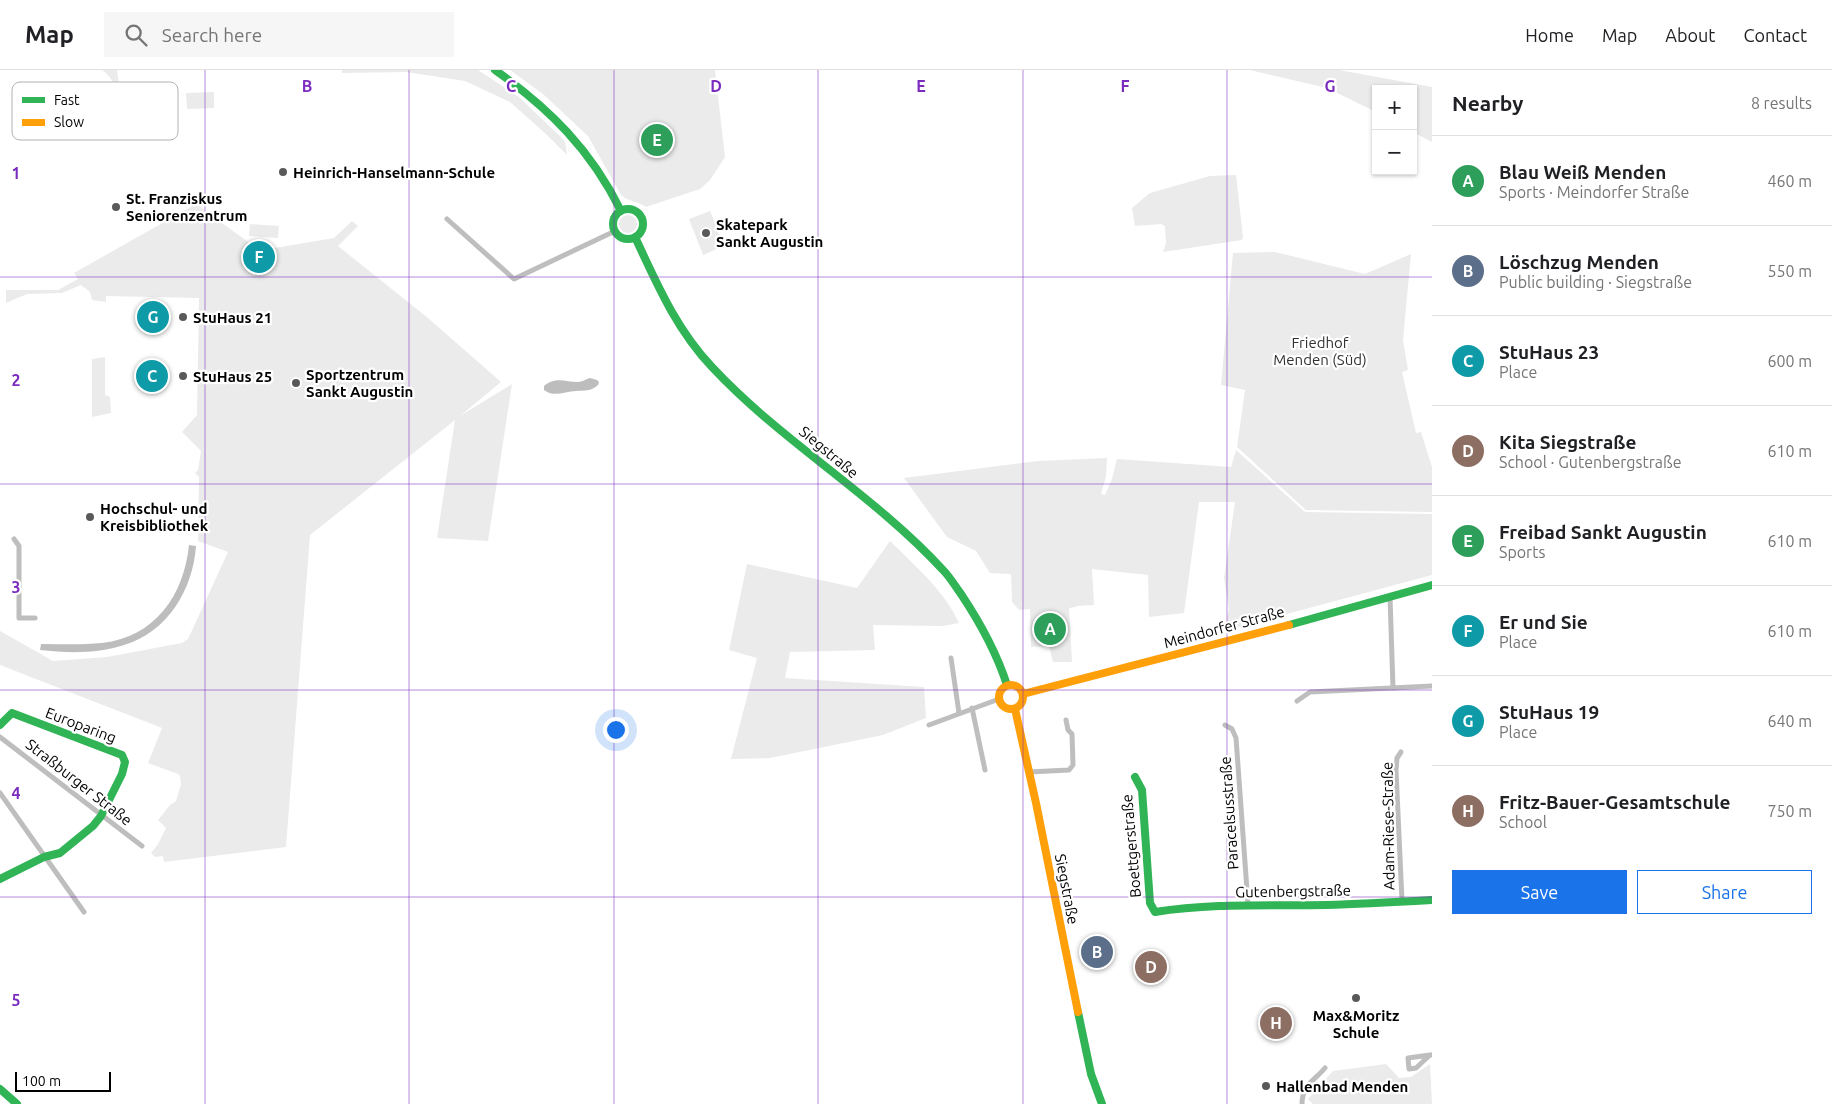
<!DOCTYPE html>
<meta charset="utf-8">
<style>
:root{--surface:#fff;--page:#f6f6f6;--text:#202124;--muted:#757577;--line:#e0e0e0;--accent:#1a73e8}
body{margin:0;font-family:Ubuntu,sans-serif;background:var(--page);color:var(--text)}
.controls{position:absolute;right:15px;top:15px;display:grid;overflow:hidden;border-radius:0px;box-shadow:0 1px 4px #0004}
.controls button{width:45px;height:45px;display:grid;place-items:center;padding:0;border:0;border-bottom:1px solid var(--line);background:var(--surface);color:var(--text);font:25px sans-serif}
.scale{position:absolute;left:15px;bottom:12px;width:96px;box-sizing:border-box;padding-left:5px;border:2px solid #000;border-top:0;font-size:14px;line-height:18px;white-space:nowrap;color:#000;-webkit-text-stroke:4px #fff;paint-order:stroke}
.you{position:absolute;left:615px;top:659px;width:18px;height:18px;margin:-12px;border:4px solid #fff;border-radius:50%;background:#1a73e8;box-shadow:0 0 0 8px #1a73e833}
.badge{display:grid;place-items:center;width:32px;height:32px;border-radius:50%;background:var(--accent);color:#fff;font-size:16px;font-weight:700}
.pin{position:absolute;translate:-50% -50%;border:2px solid #fff;box-shadow:0 1px 5px #0006}
.list{margin:0;padding:0;list-style:none}
h2{display:flex;justify-content:space-between;align-items:center;height:65px;margin:0;padding:0 20px;font-size:21px}
h2 small{font-size:16px;font-weight:400;color:var(--muted)}
.list li{display:grid;grid-template-columns:32px 1fr auto;gap:15px;align-items:center;box-sizing:border-box;height:90px;padding:0 20px;border-top:1px solid var(--line)}
.list b{display:block;font-size:19px;white-space:nowrap}
.list p{margin:0;font-size:16px;white-space:nowrap;color:var(--muted)}
.list em{font-size:16px;font-style:normal;color:var(--muted)}
.actions{display:flex;gap:10px;padding:15px 20px}
.actions a{flex:1;padding:11px 0;border:1px solid var(--accent);border-radius:0px;text-align:center;font-size:18px;color:var(--accent)}
.actions .main{background:var(--accent);color:#fff}
.icon{flex:none;width:28px;height:28px;fill:none;stroke:currentColor;stroke-width:2;stroke-linecap:round;stroke-linejoin:round}
.map{position:relative;flex:none;width:1432px;height:1034px;overflow:hidden}
header{display:flex;align-items:center;gap:30px;box-sizing:border-box;height:70px;padding:0 25px;background:var(--surface);border-bottom:1px solid var(--line)}
header strong{font-size:24px}
nav{display:flex;gap:28px;margin-inline-start:auto;font-size:18px}
.search{width:350px;height:45px;background:var(--page);display:flex;align-items:center;gap:12px;box-sizing:border-box;padding:0 18px;border-radius:0px;color:var(--muted);font-size:19px}
main{display:flex}
aside{flex:1;background:var(--surface)}
.map>svg:first-child{display:block}
</style>
<header>
<strong>Map</strong>
<div class="search"><svg class="icon" aria-label="search" viewBox="0 0 24 24"><circle cx="10" cy="10" r="6"/><path d="M15 15l6 6"/></svg>Search here</div>
<nav><a>Home</a><a>Map</a><a>About</a><a>Contact</a></nav>
</header>
<main>
<div class="map">
<svg width="1432" height="1034" viewBox="0 0 1432 1034">
<rect width="100%" height="100%" fill="#fff"/>
<g fill="#ebebeb">
<path d="M102 0H117L119 15 128 28 121 60 95 70 75 64 55 49 64 41 71 48C80 48 90 49 99 47 123 40 119 11 102 0Z"/>
<path d="M342 0H478L519 27 565 71 567 85 547 65 510 32 465 11 406 2 342 3Z"/>
<path d="M510 0H715L725 87 710 110 700 119 646 137C637 131 629 132 621 125L588 66 543 24Z"/>
<path d="M1250 0H1339L1432 17V72L1413 62V19H1376V42L1327 18Z"/>
<path d="M214 22V38L187 39 186 23Z"/>
<path d="M1236 105 1243 167 1242 170 1163 182 1166 173 1165 156 1161 154 1135 156 1132 138 1150 123 1210 106Z"/>
<path d="M196 134 255 177 257 181 334 168 352 151 358 156 338 176 428 248 501 312 460 346 512 314 488 471 437 468 455 350 310 465 286 777 164 792 163 786 155 787 151 783 158 774 166 758 158 750 170 735 176 731 181 714 180 706 178 704 148 693 162 658 0 595V561L53 591 107 587 182 573 188 569 228 482 198 471 199 407 195 403 198 400 201 381 182 362 197 345 199 228 106 226V232L92 230 90 222 81 215 62 223 27 224 6 233V220H58L78 209 74 203Z"/>
<path d="M710 141 724 176 703 185 689 149Z"/>
<circle cx="628" cy="154" r="9"/>
<path d="M250 154 279 156 278 168 249 166Z"/>
<path d="M1275 182 1365 204 1411 184 1403 270 1408 300 1402 302 1416 363 1421 362 1432 397V442L1306 440 1237 377 1245 320 1221 315 1233 183Z"/>
<path d="M105 287V325L110 327 111 343 92 347V289Z"/>
<path d="M1236 380 1305 442 1432 444V505L1224 561 1229 539 1224 508 1235 432H1199L1184 543 1149 547 1148 505 1092 499 1094 535 1077 536 1076 537 1069 538 1072 592H1053L1049 576 1031 577 1030 539 1019 540 1012 532 1011 504 990 503 976 481 947 467 904 408 1038 391 1107 388 1106 406 1101 424 1105 425 1112 409 1117 389 1231 397Z"/>
<path d="M890 471C915 496 944 520 959 553L943 556 873 555 875 580 790 582 785 608 924 617 926 648 883 665 770 688 731 689 757 588 729 580 747 494 857 518Z"/>
<path d="M1386 994 1399 1008 1411 1007 1430 994 1432 1034H1313L1308 1029 1333 1001Z"/>
</g>
<g fill="#bdbdbd">
<path d="M590 308 597 310 599 312 598 315C590 322 585 320 576 321 565 321 554 328 544 320V316C555 306 566 312 578 312 582 312 586 309 590 308Z"/>
<path d="M189 475 196 476C193 519 168 562 124 575 98 584 67 583 40 580L41 574C61 574 82 575 102 573 155 567 184 525 189 475Z"/>
</g>
<g fill="none" stroke-linecap="round" stroke-linejoin="round">
<g stroke="#bebebe" stroke-width="5">
<path d="M447 149 514 209 615 161"/>
<path d="M14 469 19 476V548H35"/>
<path d="M1390 527 1393 618"/>
<path d="M951 588 959 643"/>
<path d="M1297 631 1310 622 1432 616"/>
<path d="M972 638 985 700"/>
<path d="M929 655 999 629"/>
<path d="M1225 655 1232 659 1236 668 1248 834"/>
<path d="M0 667 142 776"/>
<path d="M1401 682 1397 688 1396 700 1402 831"/>
<path d="M1029 702 1069 700 1073 695 1072 664 1068 660 1066 650"/>
<path d="M0 723 84 842"/>
<path d="M1430 985 1416 998 1409 999 1408 988 1430 985H1432"/>
<path d="M1302 1034C1302 1015 1314 1011 1325 998"/>
</g>
<g stroke="#30b455" stroke-width="8">
<path d="M495 0C550 39 591 80 621 141"/>
<circle cx="628" cy="154" r="15"/>
<path d="M635 167C657 214 676 259 712 297 782 372 873 424 943 500 950 507 955 516 961 524 981 554 996 581 1007 615"/>
<path d="M1289 555 1432 515"/>
<path d="M0 655 12 643 122 685 125 692 122 704 101 746 93 756 60 783 44 787 0 809"/>
<path d="M1135 707 1142 720 1150 833 1155 842C1212 833 1268 836 1326 835 1361 834 1397 832 1432 830"/>
<path d="M1078 942 1091 1004 1102 1034"/>
<path d="M0 1019 17 1034"/>
</g>
<g stroke="#ff9f0a" stroke-width="8">
<circle cx="1011" cy="627" r="12"/>
<path d="M1023 624 1289 555"/>
<path d="M1015 639 1036 733 1078 942"/>
</g>
</g>
<path fill="none" stroke="#7b2cbf" stroke-width="1" stroke-opacity="0.55" d="M205 0V1034M409 0V1034M614 0V1034M818 0V1034M1023 0V1034M1227 0V1034M0 207H1432M0 414H1432M0 620H1432M0 827H1432"/>
<g fill="#595959" stroke="#fff" stroke-width="2">
<circle cx="283" cy="102" r="5"/>
<circle cx="116" cy="137" r="5"/>
<circle cx="706" cy="163" r="5"/>
<circle cx="183" cy="247" r="5"/>
<circle cx="183" cy="306" r="5"/>
<circle cx="296" cy="313" r="5"/>
<circle cx="90" cy="447" r="5"/>
<circle cx="1356" cy="928" r="5"/>
<circle cx="1266" cy="1016" r="5"/>
</g>
<g text-anchor="middle" dominant-baseline="central" stroke-width="4.5" stroke-linejoin="round" paint-order="stroke">
<g font-size="15" font-weight="bold" fill="#000" stroke="#fff" text-anchor="start">
<text x="293" y="102">Heinrich-Hanselmann-Schule</text>
<text x="126" y="128">St. Franziskus<tspan x="126" dy="17">Seniorenzentrum</tspan></text>
<text x="716" y="154">Skatepark<tspan x="716" dy="17">Sankt Augustin</tspan></text>
<text x="193" y="247">StuHaus 21</text>
<text x="306" y="304">Sportzentrum<tspan x="306" dy="17">Sankt Augustin</tspan></text>
<text x="193" y="306">StuHaus 25</text>
<text x="100" y="438">Hochschul- und<tspan x="100" dy="17">Kreisbibliothek</tspan></text>
<text x="1356" y="945" text-anchor="middle">Max&amp;Moritz<tspan x="1356" dy="17">Schule</tspan></text>
<text x="1276" y="1016">Hallenbad Menden</text>
</g>
<g font-size="15" fill="#313131" stroke="#fff">
<text x="1320" y="272">Friedhof<tspan x="1320" dy="17">Menden (Süd)</tspan></text>
</g>
<g font-size="15" fill="#000" stroke="#fff">
<text transform="translate(829 382) rotate(40)">Siegstraße</text>
<text transform="translate(1224 557) rotate(-15)">Meindorfer Straße</text>
<text transform="translate(81 655) rotate(21)">Europaring</text>
<text transform="translate(79 712) rotate(38)">Straßburger Straße</text>
<text transform="translate(1229 743) rotate(-94)">Paracelsusstraße</text>
<text transform="translate(1388 756) rotate(-91)">Adam-Riese-Straße</text>
<text transform="translate(1131 776) rotate(-95)">Boettgerstraße</text>
<text transform="translate(1067 819) rotate(79)">Siegstraße</text>
<text transform="translate(1293 821) rotate(-1)">Gutenbergstraße</text>
</g>
</g>
<rect x="12" y="12" width="166" height="58" rx="8" fill="#fff" stroke="#b2b2b2" stroke-width="1"/>
<rect x="22" y="27" width="23" height="6" fill="#30b455"/>
<rect x="22" y="49" width="23" height="7" fill="#ff9f0a"/>
<g font-size="14" fill="#000">
<text x="54" y="35">Fast</text>
<text x="54" y="57">Slow</text>
</g>
<g font-size="16" text-anchor="middle" font-weight="bold" fill="#7b2cbf" stroke="#fff" stroke-width="4.5" stroke-linejoin="round" paint-order="stroke">
<text x="307" y="22">B</text>
<text x="511" y="22">C</text>
<text x="716" y="22">D</text>
<text x="921" y="22">E</text>
<text x="1125" y="22">F</text>
<text x="1330" y="22">G</text>
<text x="16" y="109">1</text>
<text x="16" y="316">2</text>
<text x="16" y="523">3</text>
<text x="16" y="729">4</text>
<text x="16" y="936">5</text>
</g>
</svg>
<div class="controls">
<button>+</button>
<button>−</button>
</div>
<div class="scale">100 m</div>
<div class="you"></div>
<div class="pin badge" style="left:1050px;top:559px;background:#2e9e5b">A</div>
<div class="pin badge" style="left:1097px;top:882px;background:#5c6f8a">B</div>
<div class="pin badge" style="left:152px;top:306px;background:#0f9aa8">C</div>
<div class="pin badge" style="left:1151px;top:897px;background:#8d6e63">D</div>
<div class="pin badge" style="left:657px;top:70px;background:#2e9e5b">E</div>
<div class="pin badge" style="left:259px;top:187px;background:#0f9aa8">F</div>
<div class="pin badge" style="left:153px;top:247px;background:#0f9aa8">G</div>
<div class="pin badge" style="left:1276px;top:953px;background:#8d6e63">H</div>
</div>
<aside>
<h2>Nearby<small>8 results</small></h2>
<ul class="list">
<li><span class="badge" style="background:#2e9e5b">A</span><div><b>Blau Weiß Menden</b><p>Sports · Meindorfer Straße</p></div><em>460 m</em></li>
<li><span class="badge" style="background:#5c6f8a">B</span><div><b>Löschzug Menden</b><p>Public building · Siegstraße</p></div><em>550 m</em></li>
<li><span class="badge" style="background:#0f9aa8">C</span><div><b>StuHaus 23</b><p>Place</p></div><em>600 m</em></li>
<li><span class="badge" style="background:#8d6e63">D</span><div><b>Kita Siegstraße</b><p>School · Gutenbergstraße</p></div><em>610 m</em></li>
<li><span class="badge" style="background:#2e9e5b">E</span><div><b>Freibad Sankt Augustin</b><p>Sports</p></div><em>610 m</em></li>
<li><span class="badge" style="background:#0f9aa8">F</span><div><b>Er und Sie</b><p>Place</p></div><em>610 m</em></li>
<li><span class="badge" style="background:#0f9aa8">G</span><div><b>StuHaus 19</b><p>Place</p></div><em>640 m</em></li>
<li><span class="badge" style="background:#8d6e63">H</span><div><b>Fritz-Bauer-Gesamtschule</b><p>School</p></div><em>750 m</em></li>
</ul>
<div class="actions"><a class="main">Save</a><a>Share</a></div>
</aside>
</main>
